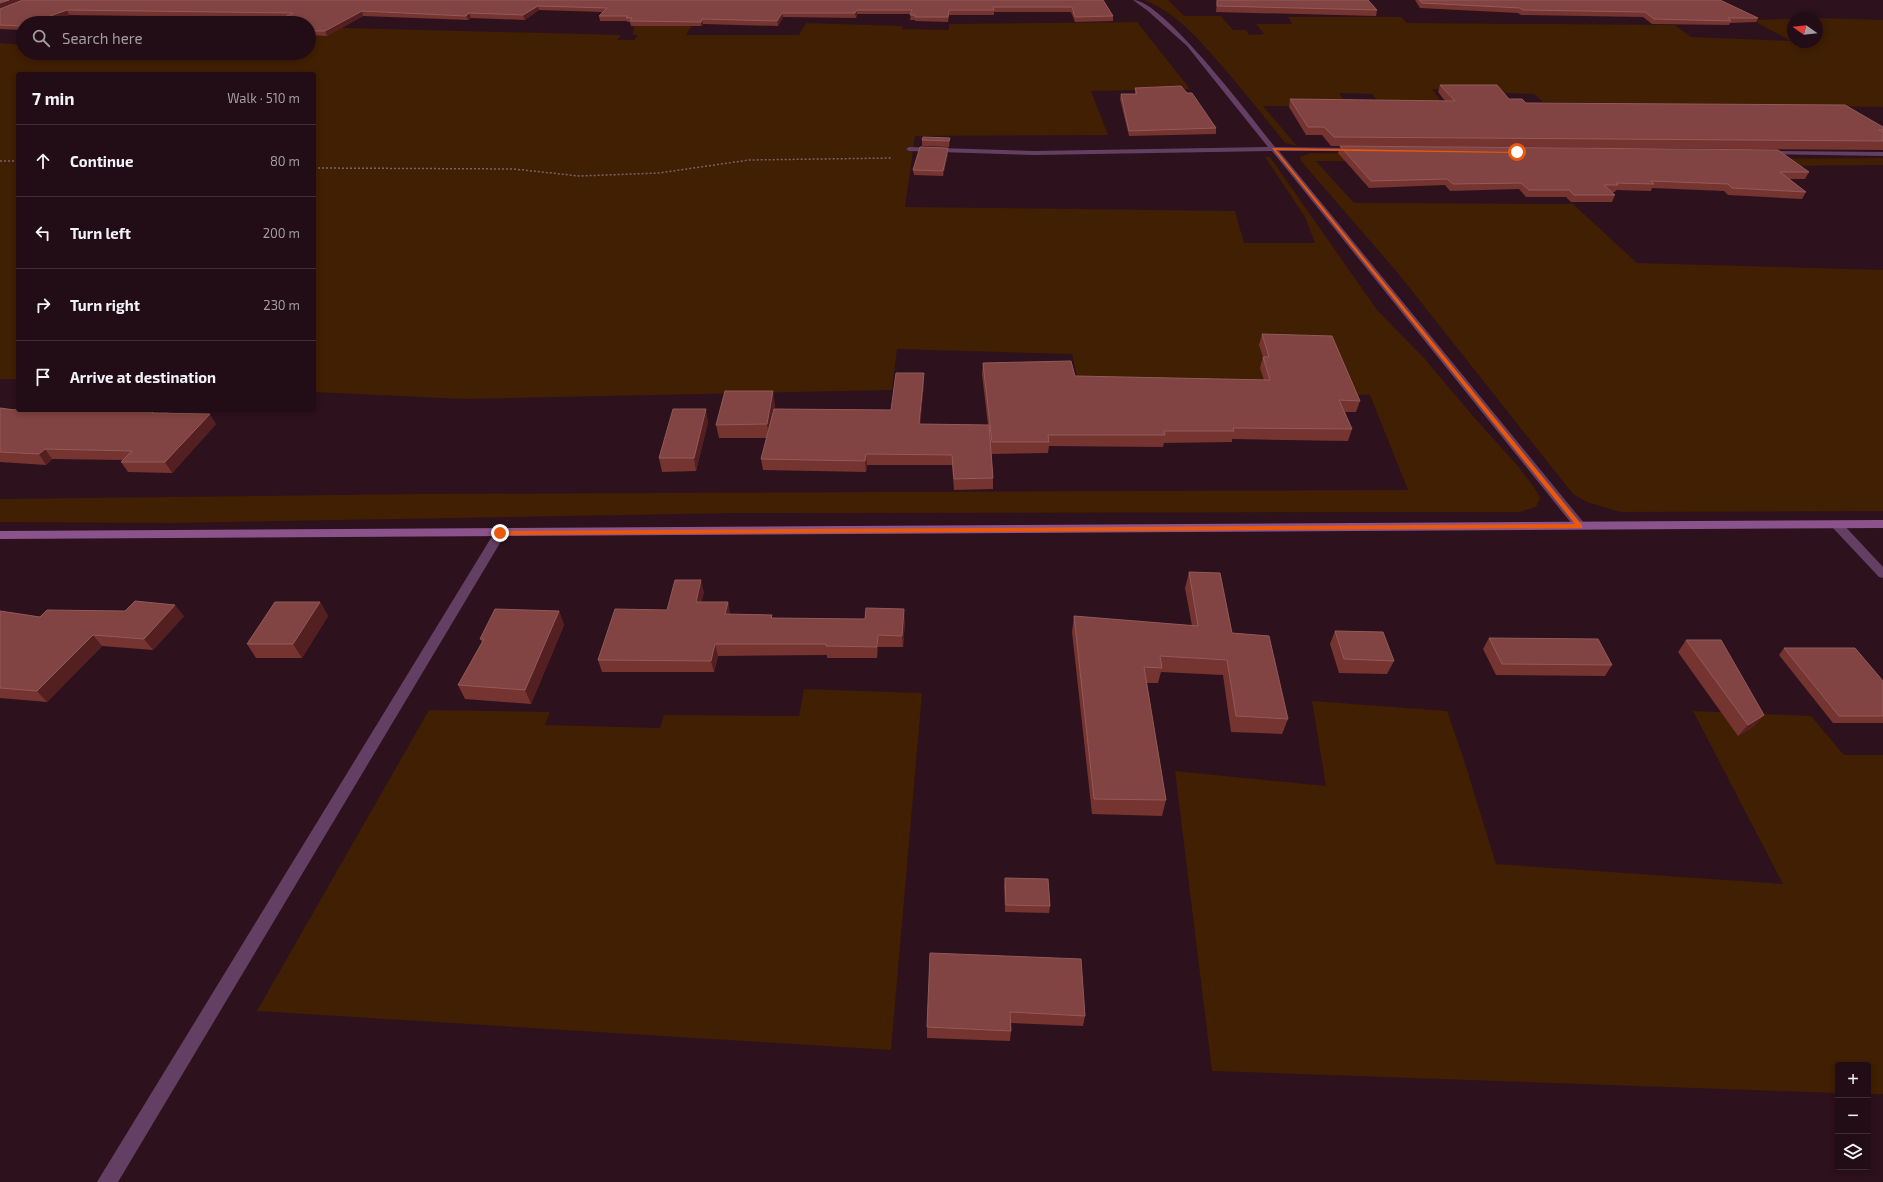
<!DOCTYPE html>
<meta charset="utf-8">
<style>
:root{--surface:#220d16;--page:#2e1b23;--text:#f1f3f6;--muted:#a29ca1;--line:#3f2d35}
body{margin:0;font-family:"Exo 2",sans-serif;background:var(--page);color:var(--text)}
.controls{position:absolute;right:12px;bottom:12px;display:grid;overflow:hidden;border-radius:4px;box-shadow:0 2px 6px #0003}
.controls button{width:36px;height:36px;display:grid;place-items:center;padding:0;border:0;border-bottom:1px solid var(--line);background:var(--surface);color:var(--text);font:20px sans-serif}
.compass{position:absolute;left:1787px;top:12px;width:36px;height:36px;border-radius:50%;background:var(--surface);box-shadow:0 2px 6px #0003;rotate:285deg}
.stop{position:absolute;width:12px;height:12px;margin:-9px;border:3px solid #ea580c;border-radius:50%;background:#fff}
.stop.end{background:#ea580c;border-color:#fff;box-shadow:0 1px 4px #0008}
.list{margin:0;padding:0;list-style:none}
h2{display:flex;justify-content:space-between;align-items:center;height:52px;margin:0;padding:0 16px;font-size:17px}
h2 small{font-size:13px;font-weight:400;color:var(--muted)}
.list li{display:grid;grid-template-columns:26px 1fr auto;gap:12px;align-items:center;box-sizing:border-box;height:72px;padding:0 16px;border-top:1px solid var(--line)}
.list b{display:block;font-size:15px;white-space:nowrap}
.list em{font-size:13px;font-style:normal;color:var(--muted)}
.icon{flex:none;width:22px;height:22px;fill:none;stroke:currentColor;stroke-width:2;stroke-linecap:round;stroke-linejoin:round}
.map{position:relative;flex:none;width:1883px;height:1182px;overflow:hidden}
.search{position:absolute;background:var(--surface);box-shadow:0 2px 6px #0003;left:16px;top:16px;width:300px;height:44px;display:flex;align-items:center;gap:10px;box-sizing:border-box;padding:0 14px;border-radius:22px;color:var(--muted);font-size:15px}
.panel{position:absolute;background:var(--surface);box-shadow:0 2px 6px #0003;left:16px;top:72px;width:300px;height:340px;border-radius:4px}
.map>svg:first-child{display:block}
</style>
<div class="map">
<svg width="1883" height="1182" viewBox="0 0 1883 1182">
<rect width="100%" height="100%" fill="#2d111d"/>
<g fill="#401f03">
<path d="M1144 0H1168L1184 16H1221L1233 30H1246L1249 35 1264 34 1256 24H1292L1288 17H1401L1407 23 1675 25 1691 37 1791 41 1752 20 1793 19V42H1817V18L1883 20V107L1543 102 1534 94 1500 93 1497 90 1432 89 1441 101 1378 102 1372 94 1339 93 1348 106H1263L1297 146 1285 143C1267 120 1248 97 1229 74 1204 46 1180 14 1144 0Z"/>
<path d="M694 22 686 35H799L806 23 903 26 902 29 949 30V24L1137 22 1190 89 1091 91 1108 135 915 136 905 207 1235 211 1244 243H1315L1305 217 1265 157H1270L1377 310 1424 358 1472 415 1517 465 1534 487 1540 498 1536 507 1519 512 737 513 171 523 0 522V499L417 494 1408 490 1370 395 1079 386 1072 354 897 349 892 390 464 399 314 392V74H18V379H0V43L23 45V53H309V27L621 35 617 40H634L638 35H633L634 25Z"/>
<path d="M1311 153 1749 159 1883 158V165L1765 166 1316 161 1354 203 1573 204 1637 263 1883 270V511L1620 512 1587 502 1573 494 1397 272 1301 161 1300 157Z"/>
<path d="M804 689 922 693 891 1050 257 1011 429 710 550 712 545 725 660 728 664 715 799 716Z"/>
<path d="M1312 701 1447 711 1464 760 1496 864 1783 884 1693 711 1811 716 1844 755H1883V1094H1868V1065H1838V1093L1212 1071 1175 771 1326 786Z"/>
</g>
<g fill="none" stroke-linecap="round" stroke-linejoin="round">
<g stroke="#7a616b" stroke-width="1.5" stroke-dasharray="2 2" stroke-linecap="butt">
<path d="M0 161H18"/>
<path d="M314 168 514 169 579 176 659 173 749 160 892 158"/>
</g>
<g fill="#634063" fill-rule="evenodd">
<path d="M1837 521 1841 522 1883 567V578L1879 577 1833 528 1831 525Z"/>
<path d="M500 529 506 533 118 1182H97L494 533Z"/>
</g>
<g fill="#634063" fill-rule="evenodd">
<path d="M1133 0C1163 0 1253 120 1275 147L1356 148 1357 149 1354 151H1279L1584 523 1586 526 1584 529H1576L1272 151 1035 155 909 151 906 149 909 147 1035 151 1268 147 1187 46 1148 11Z"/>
<path d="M1766 151 1883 152V156L1764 154 1763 153Z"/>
</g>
<path fill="#8b538b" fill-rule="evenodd" d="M1883 520V528L0 539V531Z"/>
</g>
<g fill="#753430">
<path d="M0 0H1103L1113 16V21L1075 22 1071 12H994V15H949L948 22 915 21V20H910L911 14H857L856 18 783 17 778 26 703 24 701 26H631L630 22H627V21H600L599 16 602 12 539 10 525 20 471 18 468 20 363 16 327 36 309 35V23L283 18 69 15 46 23H23V30L0 29V9L12 4 0 8Z"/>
<path d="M1217 0H1368L1377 10 1376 16 1216 12Z"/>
<path d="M1415 0H1720L1758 18 1756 22 1730 23 1729 25 1652 24 1643 17 1521 15 1518 13 1420 8Z"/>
<path d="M1440 85 1526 103 1883 127V150L1331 146 1322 135H1306L1289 107 1290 99 1445 101 1438 92Z"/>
<path d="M1135 88 1216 128V134L1129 136 1120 99 1121 94H1135Z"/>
<path d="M950 138 949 147 922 146V140Z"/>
<path d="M1340 146 1809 172 1805 179H1789L1806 192 1802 199 1728 195 1724 191 1652 188 1651 191 1616 190 1615 192H1612L1615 195 1612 202H1571L1566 197H1526L1519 189 1450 191 1445 185 1369 188 1338 153Z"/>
<path d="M948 154 943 176 914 175 913 170Z"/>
<path d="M1262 334 1360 401 1356 412H1345L1352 429 1348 441 1232 439V442L1164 443 1163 447 1049 446 1048 453 991 454 993 478V489L954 490 952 465H867L866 472 763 470 761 459 767 438H719L716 425 775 405 774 409 891 410 924 384 920 424 988 425 982 374 983 363 1075 376 1264 380 1260 368 1263 357 1259 345Z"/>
<path d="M0 408 15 410 168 413 216 424 172 473 128 472 121 462 122 460 52 459 46 465 0 462Z"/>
<path d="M708 422 696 471 662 472 659 458Z"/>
<path d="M1189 572 1232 633 1288 719 1282 734 1231 732 1223 675 1161 672 1158 683H1146L1166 800 1162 816 1092 814 1072 632 1074 616 1192 626 1185 588Z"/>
<path d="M704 592 701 602H728L730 614 772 615V618L905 621 903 647H878L877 658H827V655L718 656 714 672H602L598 660 667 610Z"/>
<path d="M320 602 328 616 302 658H256L247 644Z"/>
<path d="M0 611 40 617 184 616 153 650 102 646 47 702 0 698Z"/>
<path d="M559 611 564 625 531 704 465 699 458 685 482 642 480 639Z"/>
<path d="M1335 631 1394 661 1387 674 1339 673 1330 644Z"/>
<path d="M1489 638 1612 665 1605 676 1496 675 1483 649Z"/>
<path d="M1686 640 1764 715 1754 726 1738 736 1678 652Z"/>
<path d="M1784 648 1883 681V723H1833L1779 655Z"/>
<path d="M1005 878 1050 906 1049 913 1005 912 1004 885Z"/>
<path d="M930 953 1085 1016 1083 1026 1011 1023V1031L1010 1041 927 1038V1027Z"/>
</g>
<g fill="#531f21">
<path d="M9 0H25L0 8V3Z"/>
<path d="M538 6 539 10 525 20 523 15Z"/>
<path d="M67 10 69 15 46 23H30Z"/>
<path d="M857 10V14L856 18 855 13Z"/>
<path d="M362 11 363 16 327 36 325 31Z"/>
<path d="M469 13 471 18 468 20 466 16Z"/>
<path d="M782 13 783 17 778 26 777 21Z"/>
<path d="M702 19 703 24 701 26V22Z"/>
<path d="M948 148V154L943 176V171Z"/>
<path d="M924 373V384L919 435V424Z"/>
<path d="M773 391 775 405 769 438 767 424Z"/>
<path d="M706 409 708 422 696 471 694 458Z"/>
<path d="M155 410H171L158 423 152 413Z"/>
<path d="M210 414 216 424 172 473 165 462Z"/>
<path d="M45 449 52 459 46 465 39 454Z"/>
<path d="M866 454 867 465 866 472 865 461Z"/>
<path d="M701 580 704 592 699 613 696 602Z"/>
<path d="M320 602 328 616 302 658 293 644Z"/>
<path d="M728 602 730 614H725Z"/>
<path d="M175 605 184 616 153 650 144 639Z"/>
<path d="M904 609 905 621 903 647 902 636Z"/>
<path d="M559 611 564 625 531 704 525 690Z"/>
<path d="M93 635 102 646 47 702 37 691Z"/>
<path d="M878 635V647L877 658V647Z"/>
<path d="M715 644 718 656 714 672 711 661Z"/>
<path d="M1764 715 1754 726 1738 736 1748 725Z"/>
</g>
<g fill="#814442" stroke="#915a59">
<path d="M0 0H9L0 3Z"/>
<path d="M23 0H1103L1113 16 1075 17 1072 7H993L994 10H949L948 17H915V15H910L912 10H857L855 13H782L777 21 702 19 701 22 630 21 632 18H626L628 16H599L607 8 538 6 523 15 469 13 466 16 362 11 325 31H309V23H273L293 13 67 10 30 23H23V25L22 26 0 25V9Z"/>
<path d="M1217 0H1368L1377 10 1217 6Z"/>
<path d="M1419 0H1720L1758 18H1728L1731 21 1654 19 1645 12 1523 10 1520 8 1422 3Z"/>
<path d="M1440 85H1497L1509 99H1522L1526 103 1845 105 1883 127V130H1879L1883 132V141L1334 137 1324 127H1308L1290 99 1455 101Z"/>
<path d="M1181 86 1187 93H1192L1216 128 1129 131 1121 94H1137L1135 88Z"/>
<path d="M923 137 950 138 949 141 922 140Z"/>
<path d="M1340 146 1778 150 1809 172H1780L1806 192 1732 188 1728 184 1651 181 1654 184 1616 183 1618 185H1604L1615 195H1574L1569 190H1529L1521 183 1453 184 1447 179 1371 181Z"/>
<path d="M920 147 948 148 943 171 913 170Z"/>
<path d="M1262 334 1332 336 1360 401 1339 400 1352 429 1233 428 1234 431H1164L1165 435H1048L1049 442H992L983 363 1071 361 1075 376 1270 380 1263 357H1269Z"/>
<path d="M896 373H924L919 424 989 425 993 478 954 479 952 455 866 454 865 461 761 459 774 409 891 410Z"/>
<path d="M725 391H773L767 424 716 425Z"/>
<path d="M0 408 15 410 18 408V410H155L152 413 210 414 165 462H121L132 451 45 449 39 454 0 452Z"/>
<path d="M673 409H706L694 458H659Z"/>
<path d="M1189 572 1220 573 1232 633 1269 636 1288 719 1236 716 1227 660 1160 656 1162 668 1144 667 1166 800 1094 799 1074 616 1198 626Z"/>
<path d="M675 580H701L696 602H728L725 614 772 615 771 618 865 619 866 608 904 609 902 636 878 635 877 647 826 646V644H715L711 661 598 660 615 609 667 610Z"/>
<path d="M135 601 175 605 144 639 93 635 37 691 0 688V611L40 617 47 610 125 611Z"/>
<path d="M275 602H320L293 644H247Z"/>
<path d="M495 609 559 611 525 690 458 685 484 639H480Z"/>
<path d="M1335 631 1383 632 1394 661 1344 659Z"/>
<path d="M1489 638 1598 639 1612 665 1502 664Z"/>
<path d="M1686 640H1721L1764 715 1748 725Z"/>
<path d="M1784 648H1855L1883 681V716H1839Z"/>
<path d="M1005 878 1048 879 1050 906 1006 905Z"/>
<path d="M930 953 1081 959 1085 1016 1010 1012 1011 1031 927 1027Z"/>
</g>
<path fill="#ea580c" d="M1272 148 1518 152 1517 153 1276 150 1582 525V528L500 535 497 533 500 531 1575 524Z"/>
</svg>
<div class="controls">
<button>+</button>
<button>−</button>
<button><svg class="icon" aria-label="layers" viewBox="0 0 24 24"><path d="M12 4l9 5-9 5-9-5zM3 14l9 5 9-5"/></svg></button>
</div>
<svg class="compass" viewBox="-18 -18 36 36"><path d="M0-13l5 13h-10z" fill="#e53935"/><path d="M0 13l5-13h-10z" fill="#a29ca1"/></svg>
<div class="stop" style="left:1517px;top:152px"></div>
<div class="stop end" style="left:500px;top:533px"></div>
<div class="search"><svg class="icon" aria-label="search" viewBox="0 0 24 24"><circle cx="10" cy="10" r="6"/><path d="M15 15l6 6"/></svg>Search here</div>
<section class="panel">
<h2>7 min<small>Walk · 510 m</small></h2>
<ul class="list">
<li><svg class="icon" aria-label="ahead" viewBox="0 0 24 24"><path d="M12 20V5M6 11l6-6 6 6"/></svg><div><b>Continue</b></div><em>80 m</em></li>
<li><svg class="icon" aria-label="left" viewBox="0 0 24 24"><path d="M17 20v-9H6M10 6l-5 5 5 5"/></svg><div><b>Turn left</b></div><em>200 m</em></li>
<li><svg class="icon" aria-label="right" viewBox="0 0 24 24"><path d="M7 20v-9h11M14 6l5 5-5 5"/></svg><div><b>Turn right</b></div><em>230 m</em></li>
<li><svg class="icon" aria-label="arrive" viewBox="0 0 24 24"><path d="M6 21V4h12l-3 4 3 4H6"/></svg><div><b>Arrive at destination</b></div></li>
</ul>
</section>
</div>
